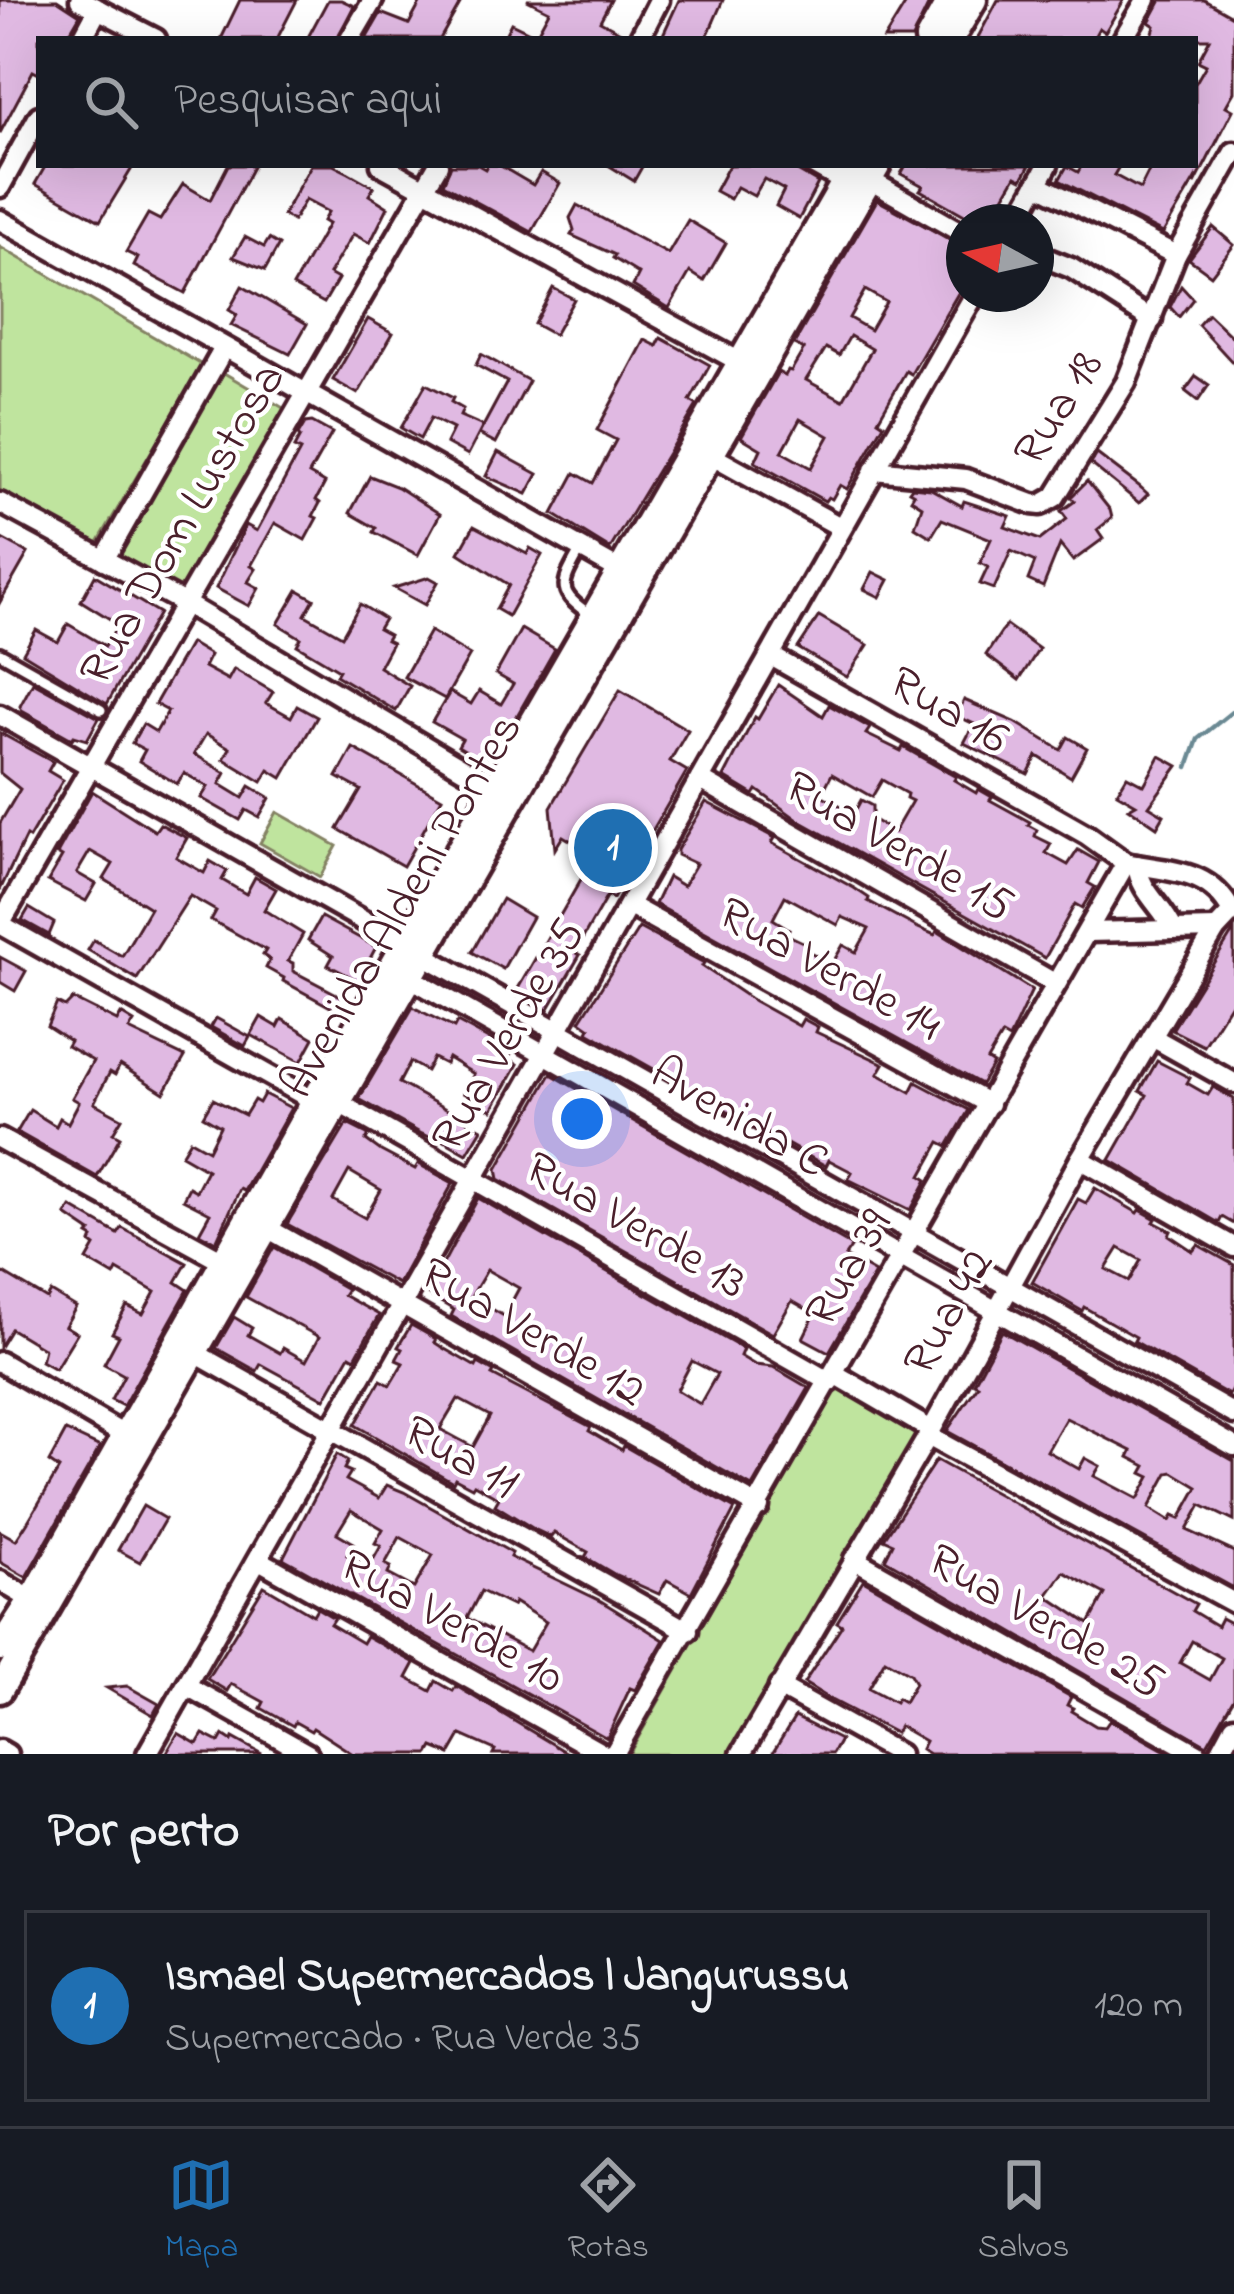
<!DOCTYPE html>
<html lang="pt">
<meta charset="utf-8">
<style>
:root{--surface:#171b24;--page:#20242c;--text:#f1f3f6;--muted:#9ea1a6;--line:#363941;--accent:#1f6fb2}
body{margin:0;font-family:"Indie Flower",sans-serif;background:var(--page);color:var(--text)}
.compass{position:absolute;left:946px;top:204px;width:108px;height:108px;border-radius:50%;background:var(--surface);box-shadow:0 12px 48px #0002;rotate:278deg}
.you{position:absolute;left:582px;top:1119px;width:42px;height:42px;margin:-30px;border:9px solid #fff;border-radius:50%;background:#1a73e8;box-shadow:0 0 0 18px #1a73e833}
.badge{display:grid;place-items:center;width:78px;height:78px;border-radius:50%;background:var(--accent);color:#fff;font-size:39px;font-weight:700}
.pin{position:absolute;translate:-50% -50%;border:6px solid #fff;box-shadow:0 3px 12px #0006}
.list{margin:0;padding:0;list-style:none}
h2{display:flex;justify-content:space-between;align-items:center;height:156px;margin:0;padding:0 48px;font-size:51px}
h2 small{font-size:39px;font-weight:400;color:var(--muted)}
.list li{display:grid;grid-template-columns:78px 1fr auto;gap:36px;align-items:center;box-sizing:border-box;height:192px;margin:0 24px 24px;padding:0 24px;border:3px solid var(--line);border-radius:0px}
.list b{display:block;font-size:45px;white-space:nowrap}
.list p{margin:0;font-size:39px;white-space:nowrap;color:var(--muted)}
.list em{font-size:39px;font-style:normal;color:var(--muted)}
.icon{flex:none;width:66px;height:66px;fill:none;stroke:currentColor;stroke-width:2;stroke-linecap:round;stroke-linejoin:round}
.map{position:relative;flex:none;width:1234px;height:1754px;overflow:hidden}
.search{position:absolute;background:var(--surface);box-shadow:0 12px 48px #0002;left:36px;right:36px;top:36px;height:132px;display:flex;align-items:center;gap:30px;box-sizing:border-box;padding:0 42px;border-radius:0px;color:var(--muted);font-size:45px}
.sheet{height:372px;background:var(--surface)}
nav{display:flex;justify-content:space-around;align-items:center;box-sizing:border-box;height:168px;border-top:3px solid var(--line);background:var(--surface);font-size:33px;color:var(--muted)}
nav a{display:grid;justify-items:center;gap:6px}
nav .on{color:var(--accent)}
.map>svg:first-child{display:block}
</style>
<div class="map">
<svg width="1234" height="1754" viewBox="0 0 1234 1754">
<rect width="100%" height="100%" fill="#fff"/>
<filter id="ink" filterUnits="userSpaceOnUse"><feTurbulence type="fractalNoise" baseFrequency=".00833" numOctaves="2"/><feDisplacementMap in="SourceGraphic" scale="24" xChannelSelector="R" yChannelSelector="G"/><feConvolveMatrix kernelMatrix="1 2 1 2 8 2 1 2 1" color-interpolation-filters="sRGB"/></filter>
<g filter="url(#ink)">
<g fill="#bfe49e" stroke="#848264" stroke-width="3">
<path d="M0 247 202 365 97 544 0 492Z"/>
<path d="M219 370 285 409 179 594 112 557Z"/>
<path d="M277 812 337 846 320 877 260 843Z"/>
<path d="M839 1384 917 1433 734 1754H629Z"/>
</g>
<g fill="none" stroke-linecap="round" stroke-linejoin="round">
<path stroke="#6a8993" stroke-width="4.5" d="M1188 767 1198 739 1234 710"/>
</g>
<g fill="#e0b9e2" stroke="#4a1f2b" stroke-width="3" fill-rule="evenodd">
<path d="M0 0H57L80 15 66 39H39V74L33 71 0 133Z"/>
<path d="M240 0H297L277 39H221Z"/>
<path d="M328 0H341L354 6 337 39H307Z"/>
<path d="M422 0H462L440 39H366L381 13 409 24Z"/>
<path d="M527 0H611L600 21 626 35V39H503L511 23 536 35 549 11Z"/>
<path d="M679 0H723L706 39H661Z"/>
<path d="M908 0 929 4 912 39H884Z"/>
<path d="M998 0H1124L1105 32 1099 28 1093 39H977Z"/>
<path d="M1161 0H1204L1234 17V92L1226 106 1233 110 1195 184V179L1163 233 1059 180 1067 166 1078 172 1082 165H1120L1114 175 1140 189 1152 165H1195V84L1206 65 1198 61 1210 39H1151L1155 26 1149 22Z"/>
<path d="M46 165H134L100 221 35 184Z"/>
<path d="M228 165H254L185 293 134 266 138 258 126 252 148 214 160 220 183 184 210 200Z"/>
<path d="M311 165H333L349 173 374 187 369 195 388 207 370 243 353 234 329 274 338 279 324 303 293 286 328 224 323 221 328 212 305 200 293 221 283 215Z"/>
<path d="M451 165H478L485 169 487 165H499L533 185 541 172 560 183 532 232 443 184Z"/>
<path d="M608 165H643L634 181Z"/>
<path d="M729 165H787L818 183 799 219 776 206 784 190 764 179 754 196 737 187 730 199 715 191Z"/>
<path d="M906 165H1030L1022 179 1016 176 996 210 1004 211 998 222H977L920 190 923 186 901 174Z"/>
<path d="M877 200 964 247V283L911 374 906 371 878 420 884 424 847 489 840 485 832 499 828 497 825 501 755 462 761 449 741 437 778 372 785 376 788 370 791 371 804 349 794 344ZM865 290 886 302 870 330 849 318ZM850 336 872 349 843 400 806 380 826 348 839 355ZM800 419 829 436 811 468 782 452Z"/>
<path d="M577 205 668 254 688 220 726 243 704 281 690 272 669 308 633 286 639 274 613 258 615 255 571 235 574 230 570 218Z"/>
<path d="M1213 227 1234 245 1211 275 1189 259Z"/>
<path d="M245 237 264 247 269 239 279 245 265 270 233 257Z"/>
<path d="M242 286 307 324 290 354 231 325 237 315 229 310Z"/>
<path d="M1181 286 1193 299 1179 317 1170 307Z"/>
<path d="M553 288 574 299 554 335 534 324Z"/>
<path d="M1208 314 1234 339V364L1198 325Z"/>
<path d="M368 319 393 333 358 394 333 380Z"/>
<path d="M661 338 710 365 690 401 697 405 610 549 553 514 575 473 593 483 616 440 597 430 645 340 657 346Z"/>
<path d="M481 354 529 381 496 443 479 434 507 382 476 365Z"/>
<path d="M1196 376 1209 385 1198 401 1185 391Z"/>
<path d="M426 384 453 398 451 402 463 409 460 416 483 426 468 455 446 443 453 429 431 418 420 439 401 428Z"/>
<path d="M312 422 332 433 309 474 325 483 316 500 320 503 313 516 317 518 305 540 275 523 251 566 256 569 248 582 259 588 249 606 216 588 246 525 257 531 300 451 294 448 300 437 298 435 305 423Z"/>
<path d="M498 452 538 474 527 494 486 476Z"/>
<path d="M1097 454 1139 486 1148 494 1139 503 1091 464Z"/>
<path d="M370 476 398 487 440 514 418 555 374 532 376 528 350 513Z"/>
<path d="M1087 481 1110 510 1112 518 1097 530 1103 539 1073 561 1060 545 1043 587 1028 580 1035 562 1011 551 994 589 980 584 988 567 980 563 991 539 942 519 931 537 915 527 922 506 911 499 914 494 909 491 912 487 931 489 962 506 964 501 1010 516 1005 527 1040 540 1067 519 1061 511 1075 501 1071 497Z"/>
<path d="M474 526 527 554 530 548 542 555 508 616 496 609 509 585 459 553Z"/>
<path d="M0 538 28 553 0 602Z"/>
<path d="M873 572 889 580 880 597 864 589Z"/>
<path d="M95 575 159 613 107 704 23 653 36 630 58 642 68 624 105 646 118 624 81 601Z"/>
<path d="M429 577 438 582 425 605 394 588Z"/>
<path d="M298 590 314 599 305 615 342 636 360 604 384 619 378 629 389 635 386 640 392 643 379 667 410 686 396 711 336 675 339 670 297 645 301 638 278 624Z"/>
<path d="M819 616 868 645 847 677 798 648Z"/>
<path d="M1006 625 1039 649 1019 680 986 655Z"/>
<path d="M521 629 555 649 502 742 497 740 484 762 458 746 462 739 432 722 450 692 471 704 479 691 501 704 513 684 496 674Z"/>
<path d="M430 631 470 655 445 699 404 677Z"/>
<path d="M190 643 210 655 204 667 228 680 234 669 273 692 266 703 291 717 297 706 317 717 282 778 269 770 262 782 224 759 230 748 206 734 194 754 226 773 220 784 243 798 250 786 270 798 259 817 246 810 240 820 201 798 208 787 184 773 177 784 139 761 145 750 132 743 143 724 156 732 168 711 155 704Z"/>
<path d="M33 682 99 718 87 740 74 736 72 739 22 711 20 706Z"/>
<path d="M778 685 823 716 829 705 870 728 866 734 901 751 903 747 956 777 954 780 976 793 978 789 992 797 990 800 1030 822 1028 825 1037 830 1035 836 1051 844 1046 853 1068 865 1078 850 1099 862 1088 883 1095 887 1082 908 1075 904 1045 958 798 820 757 790 754 795 724 777 755 717 758 719ZM832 774 872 797 882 780 907 794 906 798 912 801 894 832 872 819V806L861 800 854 813 821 795Z"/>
<path d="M620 690 688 730 670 761 687 771 647 840 604 818 596 833 637 858 613 899 607 896 575 952 580 955 548 1010 516 992 595 855 563 836 555 849 551 807Z"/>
<path d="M964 700 1015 722 1061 750 1068 737 1087 748 1071 777 1037 756 1028 774 964 743 974 724 957 716Z"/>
<path d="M0 733 53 762 48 771 63 780 29 838 26 836 0 890V823L20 789 0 773Z"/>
<path d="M353 748 442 798 403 866 338 829 361 790 337 777Z"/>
<path d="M1160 756 1178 766 1149 806 1164 815 1157 827 1129 808 1136 804 1117 793 1127 776 1144 785Z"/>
<path d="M92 791 155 831 160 824 187 838 176 857 204 873 210 861 227 871 222 880 246 894 255 877 276 889 264 910 303 934 288 961 293 963V971L352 1002 345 1015 283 981 284 978 266 968 270 960 263 955 266 950 211 920 216 911 190 896 137 979 88 950 94 940 122 956 150 908 104 879 113 864 90 851 77 873 96 884 86 901 48 881 62 857 57 854Z"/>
<path d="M706 802 775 838 772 843 854 888 869 898 868 901 918 928 935 935 937 931 1032 990 1009 1039 1002 1035 987 1060 993 1064 981 1084 655 904 668 877 683 886 696 864 677 855V850ZM785 896 838 925 842 917 869 929 856 952 843 945 832 964 810 952 807 944 786 934 789 929 773 919Z"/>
<path d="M502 899 532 917 503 969 472 952Z"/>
<path d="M29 908 54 923 49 935 22 920Z"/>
<path d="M321 917 376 947 366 966 371 969 363 983 328 965 333 956 308 940Z"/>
<path d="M639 928 704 963 702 966 754 1001 799 1026 803 1019 818 1027 816 1032 884 1064 878 1074 911 1092 916 1082 969 1110 948 1146 940 1142 921 1176 927 1180 911 1210 848 1179 852 1172 829 1160 826 1166 588 1032 590 1028 580 1021Z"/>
<path d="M1234 930V998L1204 1046 1172 1030Z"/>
<path d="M0 957 26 971 15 991 0 982Z"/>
<path d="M73 999 117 1021 121 1014 134 1022 129 1030 185 1057 164 1093 120 1065 115 1075 110 1072 94 1103 122 1118 113 1133 120 1137 97 1177 17 1132 30 1110 56 1126 60 1118 68 1123 79 1102 72 1098 93 1061 67 1046 70 1041 47 1026 57 1003 65 1007Z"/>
<path d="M413 1007 454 1028 457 1022 512 1052 508 1058 518 1064 492 1110 463 1093 474 1074 448 1058 445 1064 433 1058 426 1071 410 1062 399 1083 482 1129 467 1154 434 1135 432 1138 422 1134 359 1099Z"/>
<path d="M261 1017 278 1027 282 1019 314 1038 301 1062 251 1035Z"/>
<path d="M216 1018 250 1037 245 1046 211 1027Z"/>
<path d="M1157 1061 1190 1078 1187 1083 1208 1095 1213 1087 1234 1099V1224L1222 1217 1219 1223 1110 1160 1147 1095 1140 1091Z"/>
<path d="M551 1074 852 1246 845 1256 875 1273 829 1352 803 1338 815 1314 792 1301 773 1334 499 1179 497 1169Z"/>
<path d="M264 1094 291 1108 244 1191 240 1189 216 1242 199 1233 210 1213 183 1199 189 1187 196 1191 207 1170 181 1155 190 1140 208 1150 220 1126 203 1116 213 1099 245 1115 254 1100 259 1103Z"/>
<path d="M347 1124 369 1135 366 1140 381 1151 415 1169 418 1164 453 1183 398 1284 287 1224ZM349 1171 381 1190 365 1218 333 1200Z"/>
<path d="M1095 1188 1138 1213 1140 1210 1156 1219 1154 1222 1171 1231 1169 1235 1193 1251 1198 1245 1234 1265V1386L1229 1395 1134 1341 1136 1337 1101 1317 1084 1307 1082 1311 1032 1282 1078 1199 1086 1203ZM1119 1248 1141 1260 1129 1281 1106 1269Z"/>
<path d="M478 1198 743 1349 740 1356 755 1365 773 1367 809 1388 752 1487 451 1316 454 1310 427 1294ZM487 1270 519 1288 504 1316 471 1297ZM692 1361 717 1374 700 1404 677 1390Z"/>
<path d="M71 1207 118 1234 122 1228 187 1263 176 1282 188 1290 123 1406 111 1400 124 1375 104 1364 119 1336 112 1333 127 1306 143 1314 155 1292 117 1270 114 1276 87 1260 95 1246 91 1243 93 1238 88 1235 91 1232 66 1215Z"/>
<path d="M274 1247 347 1289 343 1295 379 1315 355 1358 350 1355 325 1399 261 1364 257 1371 216 1348 234 1317 252 1328 248 1335 280 1353 283 1348 306 1361 319 1337 246 1297Z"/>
<path d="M0 1271 47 1299 51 1292 76 1307 65 1326 77 1333 55 1369 41 1361 44 1349 11 1329 0 1347Z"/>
<path d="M411 1325 436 1339 434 1342 443 1348 476 1367 478 1363 494 1372 492 1375 591 1427 589 1431 622 1450 624 1446 735 1509 691 1593 667 1580 659 1594 614 1574 585 1557 588 1552 554 1533 551 1537 534 1529 495 1505 499 1498 474 1484 472 1487 455 1478 453 1482 355 1425 381 1380 390 1385 403 1363 396 1360 402 1349 398 1347ZM458 1399 490 1416 473 1447 440 1429Z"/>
<path d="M1002 1331 1234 1461V1521L1201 1505 1187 1530 1234 1552V1588L947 1431 978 1385 974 1383ZM1066 1418 1132 1451 1129 1457 1146 1466 1142 1473 1150 1477 1138 1499 1094 1476 1100 1466 1085 1458 1079 1469 1047 1451ZM1173 1472 1198 1487 1180 1519 1173 1516 1170 1521 1149 1508 1168 1473Z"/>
<path d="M66 1431 100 1447 26 1577 0 1562V1531L16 1540 27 1523 59 1469 49 1462Z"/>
<path d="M337 1454 348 1461 344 1469 351 1472 346 1480 379 1498 387 1485 404 1492 512 1553 510 1557 601 1601 664 1640 635 1690 630 1688 607 1738 283 1558ZM351 1510 383 1529 375 1543 381 1546 369 1567 347 1555 354 1543 337 1533ZM400 1537 433 1555 414 1588 388 1574 391 1567 385 1564ZM481 1591 512 1606 514 1602 546 1622 529 1651 467 1618Z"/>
<path d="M936 1460 1196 1604 1192 1611 1217 1626 1221 1618 1234 1625V1698L1207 1745 885 1559 893 1543 884 1539ZM1064 1572 1105 1594 1089 1624 1047 1596ZM1192 1641 1222 1658 1210 1680 1180 1663Z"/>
<path d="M143 1506 165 1519 140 1562 118 1550Z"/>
<path d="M863 1580 1071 1697 1067 1705 1073 1708 1071 1711 1096 1726 1105 1727 1110 1720 1171 1754H929L921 1749 925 1741 899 1726 895 1733 830 1699 804 1683 842 1625 837 1622ZM885 1660 910 1674 915 1683 904 1702 897 1698 895 1702 869 1688Z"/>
<path d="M264 1586 313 1615 317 1608 334 1618 330 1624 362 1643 366 1636 415 1663 407 1678 431 1691 436 1681 453 1691 456 1686 569 1754H493L495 1750 461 1735 450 1754 433 1747 429 1754H353L313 1728 311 1731 295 1722 293 1726 261 1708 264 1702 231 1684 227 1691 207 1679Z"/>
<path d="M127 1686 159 1704 153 1715 107 1688Z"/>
<path d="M795 1717 840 1740 832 1754H772Z"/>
<path d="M178 1733 197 1744 203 1734 219 1742 223 1735 232 1741 233 1738 262 1754H166Z"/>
</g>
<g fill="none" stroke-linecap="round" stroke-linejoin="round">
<g stroke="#4a1f2b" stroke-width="18">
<g id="service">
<path d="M581 549C561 585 555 591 592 616"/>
<path d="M0 653 101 710"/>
</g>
</g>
<g stroke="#4a1f2b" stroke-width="27">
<g id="minor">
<path d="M80 0 156 39"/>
<path d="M82 39 98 9"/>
<path d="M350 39 373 0"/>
<path d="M639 39 659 0"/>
<path d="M1123 39 1146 0"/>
<path d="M381 165 740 362"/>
<path d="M814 165 851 186"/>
<path d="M859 174 964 234"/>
<path d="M1037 184 1176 255"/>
<path d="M0 187 39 116"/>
<path d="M0 220 628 575"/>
<path d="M1016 222 1048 165"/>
<path d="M1036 254 1071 268 1152 320"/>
<path d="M712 456 842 528"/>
<path d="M874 470 966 479 1032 504 1041 505 1055 497 1126 382 1176 255 1234 152"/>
<path d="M0 503 184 603 494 787"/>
<path d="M104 560 224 348"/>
<path d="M0 715 1234 1414"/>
<path d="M701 780 1056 984"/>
<path d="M1126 863C1169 872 1209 868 1232 912"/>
<path d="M1137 865C1140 892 1162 905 1173 929"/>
<path d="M630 906 989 1104"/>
<path d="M0 924 438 165"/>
<path d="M0 924 314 1101"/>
<path d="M1088 932 1216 929"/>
<path d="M400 972 1234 1446"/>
<path d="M1152 1037 1234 1083"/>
<path d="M339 1103 830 1382"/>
<path d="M0 1139 223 1261"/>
<path d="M1080 1159 1234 1247"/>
<path d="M267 1228 759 1507"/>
<path d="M195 1353 688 1631"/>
<path d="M0 1362 136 1442"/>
<path d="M835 1374 931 1430"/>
<path d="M928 1436 1234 1603"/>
<path d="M854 1559 1198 1754"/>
<path d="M259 1560 603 1754"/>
<path d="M0 1581 42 1606"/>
<path d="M187 1686 308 1754"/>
<path d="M779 1687 899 1754"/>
<path d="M0 1750 7 1754"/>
<path d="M147 1754 975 294"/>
<path d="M614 1754 1126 863 1087 835 771 656"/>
<path d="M741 1754 928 1436 1080 1159 1216 929 1232 912"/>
<path d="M1219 1754 1234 1726"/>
</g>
</g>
<g stroke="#4a1f2b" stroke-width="33">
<g id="secondary">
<path d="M928 39 950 0"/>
<path d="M951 39 974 0"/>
<path d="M0 1648 39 1588 314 1101 854 165"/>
<path d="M0 1690 878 165"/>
</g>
</g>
<use href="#service" stroke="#fff" stroke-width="9"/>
<use href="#minor" stroke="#fff" stroke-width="18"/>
<use href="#secondary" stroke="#fff" stroke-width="24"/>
</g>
</g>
<g text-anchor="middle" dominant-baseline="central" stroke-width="9" stroke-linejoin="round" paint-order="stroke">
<g font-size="48" fill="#4a1f2b" stroke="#fff">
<text transform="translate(1060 409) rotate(-58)">Rua 18</text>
<text transform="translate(184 525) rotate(-60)">Rua Dom Lustosa</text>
<text transform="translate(948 712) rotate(30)">Rua 16</text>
<text transform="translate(898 848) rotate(30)">Rua Verde 15</text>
<text transform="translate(403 907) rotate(-60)">Avenida Aldeni Pontes</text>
<text transform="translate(829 971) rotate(29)">Rua Verde 14</text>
<text transform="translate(510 1036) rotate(-60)">Rua Verde 35</text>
<text transform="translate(738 1119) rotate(30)">Avenida C</text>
<text transform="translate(635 1227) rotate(30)">Rua Verde 13</text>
<text transform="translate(850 1269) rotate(-60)">Rua 39</text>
<text transform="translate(950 1313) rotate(-61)">Rua 42</text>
<text transform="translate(532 1334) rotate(30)">Rua Verde 12</text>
<text transform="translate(460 1459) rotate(29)">Rua 11</text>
<text transform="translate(451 1623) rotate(29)">Rua Verde 10</text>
<text transform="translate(1045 1623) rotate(30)">Rua Verde 25</text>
</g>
</g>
</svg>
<svg class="compass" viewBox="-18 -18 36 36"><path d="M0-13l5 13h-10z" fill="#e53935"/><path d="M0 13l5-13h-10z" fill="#9ea1a6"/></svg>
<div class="you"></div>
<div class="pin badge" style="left:613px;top:848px">1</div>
<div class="search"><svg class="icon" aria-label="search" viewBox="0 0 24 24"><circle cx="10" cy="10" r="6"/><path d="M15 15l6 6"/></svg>Pesquisar aqui</div>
</div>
<section class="sheet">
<h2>Por perto<small></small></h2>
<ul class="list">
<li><span class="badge">1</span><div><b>Ismael Supermercados | Jangurussu</b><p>Supermercado · Rua Verde 35</p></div><em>120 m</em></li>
</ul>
</section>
<nav>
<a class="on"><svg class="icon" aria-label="map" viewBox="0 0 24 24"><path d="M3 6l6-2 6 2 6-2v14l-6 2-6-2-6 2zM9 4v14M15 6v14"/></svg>Mapa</a>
<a><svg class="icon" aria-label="directions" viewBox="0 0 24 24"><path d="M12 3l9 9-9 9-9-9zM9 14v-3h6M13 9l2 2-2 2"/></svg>Rotas</a>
<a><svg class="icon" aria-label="saved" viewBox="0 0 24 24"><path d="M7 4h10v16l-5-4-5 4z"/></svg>Salvos</a>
</nav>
